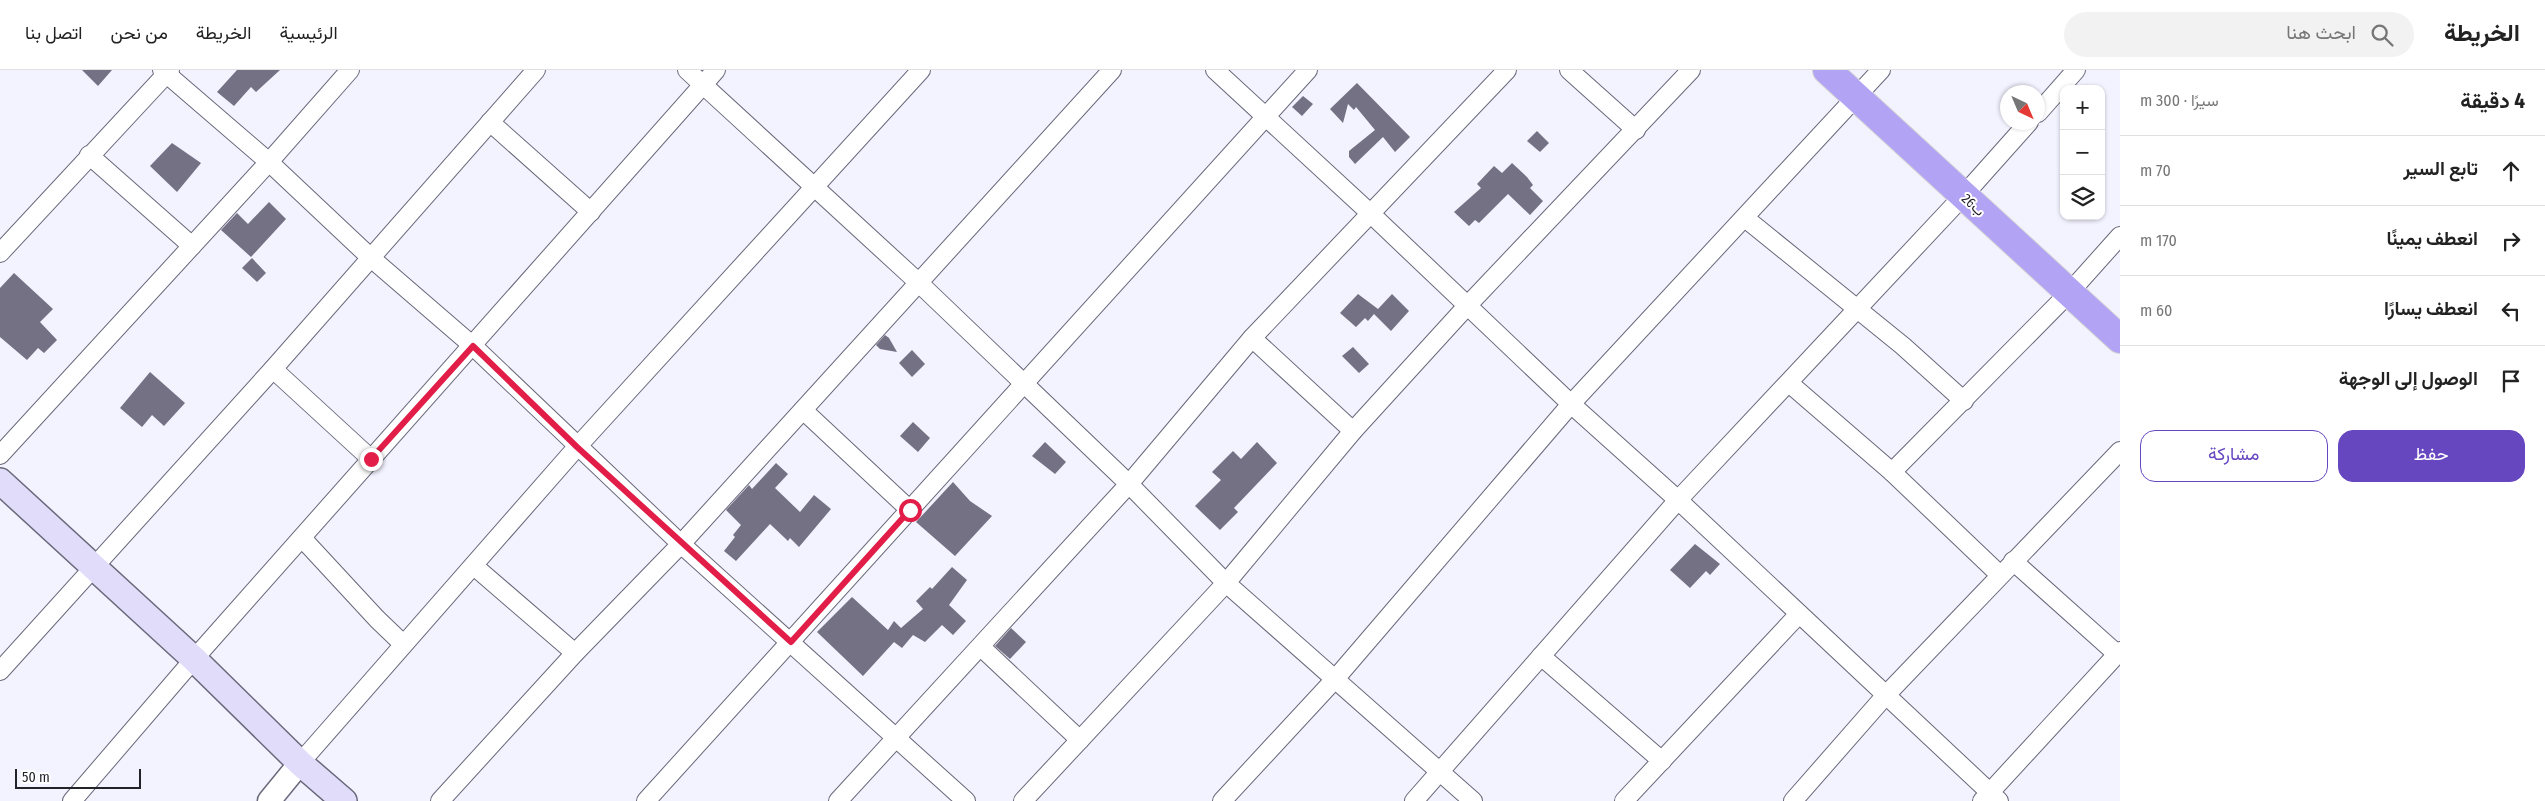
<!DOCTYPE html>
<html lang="ar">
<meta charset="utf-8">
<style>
:root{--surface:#fff;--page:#f2f2f2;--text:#222;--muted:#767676;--line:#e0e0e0;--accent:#6647c0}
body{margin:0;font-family:"Fira Sans Condensed",Vazirmatn,sans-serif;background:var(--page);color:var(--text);direction:rtl}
.controls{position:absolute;right:15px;top:15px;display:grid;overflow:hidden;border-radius:10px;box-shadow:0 1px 4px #0004}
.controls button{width:45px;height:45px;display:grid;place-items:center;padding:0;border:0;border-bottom:1px solid var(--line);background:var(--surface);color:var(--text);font:25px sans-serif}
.compass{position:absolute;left:2000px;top:15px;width:45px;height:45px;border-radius:50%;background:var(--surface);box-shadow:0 1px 4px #0004;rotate:136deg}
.scale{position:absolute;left:15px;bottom:12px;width:126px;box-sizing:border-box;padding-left:5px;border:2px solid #222229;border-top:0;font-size:14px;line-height:18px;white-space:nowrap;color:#222229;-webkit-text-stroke:4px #fff;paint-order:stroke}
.stop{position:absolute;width:15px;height:15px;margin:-11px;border:4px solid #e11d48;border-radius:50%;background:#fff}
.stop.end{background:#e11d48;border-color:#fff;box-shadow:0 1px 5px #0008}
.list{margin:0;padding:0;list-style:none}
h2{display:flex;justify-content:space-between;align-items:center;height:65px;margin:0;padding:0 20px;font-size:21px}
h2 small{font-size:16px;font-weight:400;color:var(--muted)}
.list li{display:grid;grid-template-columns:32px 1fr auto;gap:15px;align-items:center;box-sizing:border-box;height:70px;padding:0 20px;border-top:1px solid var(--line)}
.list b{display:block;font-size:19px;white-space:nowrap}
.list em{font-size:16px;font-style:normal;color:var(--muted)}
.actions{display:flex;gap:10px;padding:15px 20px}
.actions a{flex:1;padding:11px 0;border:1px solid var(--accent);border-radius:15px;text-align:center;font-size:18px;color:var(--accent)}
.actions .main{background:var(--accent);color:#fff}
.icon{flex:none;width:28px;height:28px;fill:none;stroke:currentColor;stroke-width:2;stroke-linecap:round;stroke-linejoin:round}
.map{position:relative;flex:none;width:2120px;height:731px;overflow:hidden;direction:ltr}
header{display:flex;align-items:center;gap:30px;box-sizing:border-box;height:70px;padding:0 25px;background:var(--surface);border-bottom:1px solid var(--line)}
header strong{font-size:24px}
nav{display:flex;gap:28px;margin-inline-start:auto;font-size:18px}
.search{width:350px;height:45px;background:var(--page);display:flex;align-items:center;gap:12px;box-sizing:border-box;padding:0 18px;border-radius:28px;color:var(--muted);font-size:19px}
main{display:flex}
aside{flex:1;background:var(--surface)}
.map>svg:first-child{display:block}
</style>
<header>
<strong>الخريطة</strong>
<div class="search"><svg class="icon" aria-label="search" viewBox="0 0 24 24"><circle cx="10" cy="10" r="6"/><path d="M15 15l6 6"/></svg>ابحث هنا</div>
<nav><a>الرئيسية</a><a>الخريطة</a><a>من نحن</a><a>اتصل بنا</a></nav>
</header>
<main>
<aside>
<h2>4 دقيقة<small>سيرًا · 300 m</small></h2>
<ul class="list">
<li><svg class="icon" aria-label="ahead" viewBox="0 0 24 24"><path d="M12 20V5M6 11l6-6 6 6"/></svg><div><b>تابع السير</b></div><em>70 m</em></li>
<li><svg class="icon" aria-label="right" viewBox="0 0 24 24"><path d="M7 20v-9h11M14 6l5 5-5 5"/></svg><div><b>انعطف يمينًا</b></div><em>170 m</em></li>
<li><svg class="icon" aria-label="left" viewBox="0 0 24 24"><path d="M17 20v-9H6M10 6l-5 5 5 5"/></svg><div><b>انعطف يسارًا</b></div><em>60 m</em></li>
<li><svg class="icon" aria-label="arrive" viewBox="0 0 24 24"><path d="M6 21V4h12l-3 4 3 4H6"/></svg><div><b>الوصول إلى الوجهة</b></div></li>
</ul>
<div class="actions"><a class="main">حفظ</a><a>مشاركة</a></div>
</aside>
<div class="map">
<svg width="2120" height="731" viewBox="0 0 2120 731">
<rect width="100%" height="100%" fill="#f3f2ff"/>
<g fill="#737183">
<path d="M82 0H112L98 16Z"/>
<path d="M237 0H280L256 22 251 17 234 36 217 22Z"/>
<path d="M1357 13 1410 67 1395 82 1383 67 1355 94 1349 87V81L1375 60 1356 37 1354 40 1348 34 1343 53 1330 39Z"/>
<path d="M1303 26 1313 34 1302 46 1292 37Z"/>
<path d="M1537 61 1549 73 1540 82 1527 71Z"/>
<path d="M172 73 201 93 177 122 150 96Z"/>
<path d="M1512 93 1527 107 1533 115 1530 118 1543 131 1530 145 1508 124 1479 153 1475 150 1469 156 1454 142 1481 118 1477 114 1494 96 1502 103Z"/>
<path d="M269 132 286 149 251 187 221 160 237 143 248 154Z"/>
<path d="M252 188 266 203 257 212 242 198Z"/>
<path d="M14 203 53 239 40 252 57 270 44 283 38 278 27 290 0 267V218Z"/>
<path d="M1358 224 1378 239 1392 224 1409 241 1391 261 1374 244 1368 251 1365 248 1356 257 1340 243Z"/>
<path d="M885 265 889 268 897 282 880 279 876 275Z"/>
<path d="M1353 277 1369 294 1359 303 1342 286Z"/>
<path d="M912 280 925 294 912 307 899 293Z"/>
<path d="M150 302 185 333 164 356 152 345 142 357 120 338Z"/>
<path d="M913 352 930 368 918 382 900 366Z"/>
<path d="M1045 372 1066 392 1055 404 1032 386Z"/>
<path d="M1257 372 1277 393 1234 438 1238 442 1220 460 1195 436 1221 410 1212 402 1233 381 1241 389Z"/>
<path d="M776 393 788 404 775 418 800 442 814 425 831 439 799 477 790 468 788 471 770 454 736 491 724 481 735 467 733 465 741 455 726 440 749 415 752 419Z"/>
<path d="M953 412 970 431 992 446 955 486 916 452Z"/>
<path d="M1695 474 1720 494 1710 505 1706 501 1690 518 1670 500Z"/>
<path d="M952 497 967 510 949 535 966 551 953 565 942 555 925 572 913 565 902 578 894 572 863 606 817 562 852 527 888 560 894 551 901 558 923 539 916 531 930 517 932 519Z"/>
<path d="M1011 558 1026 572 1010 589 995 576Z"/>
</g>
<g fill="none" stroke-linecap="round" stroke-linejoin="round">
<g stroke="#69687a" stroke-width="20">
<g id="minor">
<path d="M162 0 269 92 371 188 473 276 681 474 966 731"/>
<path d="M687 0 919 213 1129 414 1226 513 1473 731"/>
<path d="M1215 0 1370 143 1571 334 1678 430 1999 731"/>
<path d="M1569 0 1636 60"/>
<path d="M2038 43 2076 0"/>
<path d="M490 52 591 142"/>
<path d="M89 85 192 176"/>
<path d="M1745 148 1903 276 1964 331"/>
<path d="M0 183 170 0"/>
<path d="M1252 268 1353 361"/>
<path d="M273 299 371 389"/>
<path d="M1789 313 1892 402 2000 505"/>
<path d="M803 340 910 440"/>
<path d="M0 385 269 92 350 0"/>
<path d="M1892 402 2069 223 2120 166"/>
<path d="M302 468 377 549 403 574"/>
<path d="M2013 491 2117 584"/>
<path d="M474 496 575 583"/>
<path d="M981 577 1080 670"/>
<path d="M1541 586 1662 691"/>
<path d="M0 601 273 299 536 0"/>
<path d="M300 693 577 377 921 0"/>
<path d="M72 731 194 589 716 0"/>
<path d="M440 731 575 583 681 474 1112 0"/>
<path d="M646 731 1308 0"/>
<path d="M838 731 1129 414 1252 268 1507 0"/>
<path d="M1023 731 1226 513 1353 361 1467 236 1691 0"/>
<path d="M1222 731 1336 608 1571 334 1881 0"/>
<path d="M1414 731 1678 430 1963 126 2029 52"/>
<path d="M1624 731 1799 544"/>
<path d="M1793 731 1885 626 2120 381"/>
<path d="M1982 731 2120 581"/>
</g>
</g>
<g stroke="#69687a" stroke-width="25">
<path id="tertiary" d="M269 731 300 693"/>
</g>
<g stroke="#69687a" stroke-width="28">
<path id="secondary" d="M0 411 194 589 300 693 344 731"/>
</g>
<g stroke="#d3d3d4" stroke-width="30">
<path id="trunk" d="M1827 0 2120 269"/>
</g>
<use href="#minor" stroke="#fff" stroke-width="18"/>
<use href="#tertiary" stroke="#fff" stroke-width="22"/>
<use href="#secondary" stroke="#e2dcfb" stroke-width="25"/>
<use href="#trunk" stroke="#b2a3f4" stroke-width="28"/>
</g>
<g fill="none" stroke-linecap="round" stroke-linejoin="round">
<path stroke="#e11d48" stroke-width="6" d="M371 389 473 276 577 377 791 572 910 440"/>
</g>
<g text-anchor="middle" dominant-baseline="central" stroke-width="4" stroke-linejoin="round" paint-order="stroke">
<g font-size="14" fill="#222229" stroke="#fff">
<text transform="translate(1973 135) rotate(43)">26ب</text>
</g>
</g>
</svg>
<div class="controls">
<button>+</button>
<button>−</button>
<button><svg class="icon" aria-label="layers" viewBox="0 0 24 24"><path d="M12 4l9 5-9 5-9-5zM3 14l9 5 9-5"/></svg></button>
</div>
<svg class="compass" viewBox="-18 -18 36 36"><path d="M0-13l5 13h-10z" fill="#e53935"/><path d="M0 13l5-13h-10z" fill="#767676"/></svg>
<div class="scale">50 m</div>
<div class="stop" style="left:910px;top:440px"></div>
<div class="stop end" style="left:371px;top:389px"></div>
</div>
</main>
